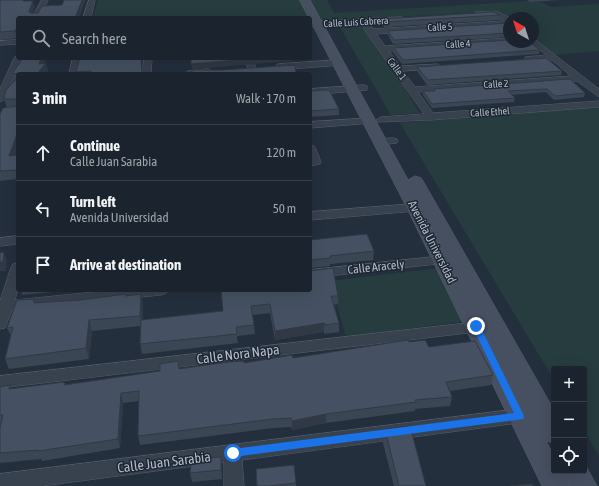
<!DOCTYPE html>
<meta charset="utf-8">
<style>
:root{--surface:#1b232e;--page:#282f3a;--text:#f1f3f6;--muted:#a0a4aa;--line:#39404a}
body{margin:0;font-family:"Asap Condensed",sans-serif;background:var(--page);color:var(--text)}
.controls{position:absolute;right:12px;bottom:12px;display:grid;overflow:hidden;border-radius:4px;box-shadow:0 4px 16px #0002}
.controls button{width:36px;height:36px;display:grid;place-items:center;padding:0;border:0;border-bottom:1px solid var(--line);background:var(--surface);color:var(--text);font:20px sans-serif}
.compass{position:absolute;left:503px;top:12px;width:36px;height:36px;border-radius:50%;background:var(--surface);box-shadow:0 4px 16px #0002;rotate:321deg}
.stop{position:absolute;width:12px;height:12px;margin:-9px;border:3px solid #1a73e8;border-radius:50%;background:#fff}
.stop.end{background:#1a73e8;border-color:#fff;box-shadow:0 1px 4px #0008}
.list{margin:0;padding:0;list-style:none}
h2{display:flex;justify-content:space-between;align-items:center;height:52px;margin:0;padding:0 16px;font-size:17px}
h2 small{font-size:13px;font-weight:400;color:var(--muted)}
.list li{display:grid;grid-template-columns:26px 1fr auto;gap:12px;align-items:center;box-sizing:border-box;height:56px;padding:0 16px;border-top:1px solid var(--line)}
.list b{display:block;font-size:15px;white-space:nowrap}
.list p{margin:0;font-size:13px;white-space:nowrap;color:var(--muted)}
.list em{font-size:13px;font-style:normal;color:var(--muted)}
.icon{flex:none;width:22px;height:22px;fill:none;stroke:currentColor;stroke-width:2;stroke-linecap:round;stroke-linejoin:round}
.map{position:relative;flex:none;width:599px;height:486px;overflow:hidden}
.search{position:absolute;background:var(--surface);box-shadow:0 4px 16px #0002;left:16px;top:16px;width:296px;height:44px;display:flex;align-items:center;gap:10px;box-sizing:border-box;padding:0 14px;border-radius:4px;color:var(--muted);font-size:15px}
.panel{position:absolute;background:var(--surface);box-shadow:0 4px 16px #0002;left:16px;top:72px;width:296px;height:220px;border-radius:4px}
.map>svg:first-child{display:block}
</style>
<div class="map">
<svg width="599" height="486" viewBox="0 0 599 486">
<rect width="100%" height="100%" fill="#242f3e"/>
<g fill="#263c3f">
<path d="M98 0H327L334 13 529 1 542 2 551 7 599 4V51L555 55 533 37V18H509L500 11 310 22V18H93Z"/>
<path d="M361 23 388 62 420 113 391 115 338 24Z"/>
<path d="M599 107V456L584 430V369H554V380L400 123Z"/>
<path d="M438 268 467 321 346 337 330 281Z"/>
</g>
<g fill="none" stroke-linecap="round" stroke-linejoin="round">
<g stroke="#565f6c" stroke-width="1">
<g id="minor">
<path d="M42 0H48L40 18H32Z"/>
<path d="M89 0H95L91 18H83Z"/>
<path d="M476 12H499L510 18 509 25 376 34 385 46 509 38 510 42H509L389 51 400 66 438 64 439 66 435 69 403 71 415 87 571 76 552 60 525 61V57L546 55 531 42H533V38L599 89V97L577 81 418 92 433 113 599 101V107L431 120 377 122 376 120 381 117 424 114 366 32 363 26 364 24H370L373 29 504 21 497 16H476Z"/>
<path d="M399 17H402V21L310 26V22Z"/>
<path d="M18 40V44L0 45V41Z"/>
<path d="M18 55V58H22L5 99 0 102V89L14 58Z"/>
<path d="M73 58H81L77 74H69Z"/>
<path d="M144 58H152L151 74H143Z"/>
<path d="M245 58H253L256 69 255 71H249Z"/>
<path d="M338 60 342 63 341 65 278 70 274 67 278 64Z"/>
<path d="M209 69 213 72 212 74H184L188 71Z"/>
<path d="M364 85 367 86V90L310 95V89Z"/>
<path d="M368 118 372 119 373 121 372 123 310 128V122Z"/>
<path d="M393 138 397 139 398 141 397 143 379 145 374 142 379 139Z"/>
<path d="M310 144 315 147 321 162 320 164 310 166Z"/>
<path d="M424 203 428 204 430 207 428 210 310 220V212Z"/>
<path d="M18 236V244L0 246V238Z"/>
<path d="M441 256 446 257 448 260 446 263 310 278V270Z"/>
<path d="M18 263V289L15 300 114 290H168L166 293 161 295 12 310 5 328 0 329V301L11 267 13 264Z"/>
<path d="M476 322 481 323 484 327 481 331 476 332 0 388V376Z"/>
<path d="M525 408 531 410 534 415 531 420 525 422 242 460 244 486H224V462L42 486H0V474Z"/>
</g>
</g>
<g stroke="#565f6c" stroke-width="1">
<path id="secondary" d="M300 0H310L408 180 415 176 421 178 423 181 554 410V443L546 441 554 456V471H562L563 473 562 471H584V463L597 486H570L567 481 569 486H542L407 208Z"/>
</g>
<use href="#minor" fill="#38414e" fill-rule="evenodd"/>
<use href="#secondary" fill="#465061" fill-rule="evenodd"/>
</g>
<g fill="#3b4654">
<path d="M0 0 26 1 35 7 32 13H38L62 5 64 0H85L79 17V18H18V37L17 38 0 40Z"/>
<path d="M527 0H560L530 2Z"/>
<path d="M500 15V20L384 27 381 23 382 19Z"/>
<path d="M509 23V37L393 44 388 35V31Z"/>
<path d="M394 48 540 50 539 54 402 64 393 52Z"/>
<path d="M23 58H45L44 63H46L48 71 46 74H18V148L16 155H18V179L0 181V114L7 108 4 99 14 81 12 74Z"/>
<path d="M80 58H141L142 63 143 74H77L76 72Z"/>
<path d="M417 67 562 71 561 75 427 85 417 71Z"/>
<path d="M570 79 585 93 584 97 554 100 546 92 511 95 515 98 514 102 432 108 423 95V91H433L434 89Z"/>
<path d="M310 91 339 109V115L310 117Z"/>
<path d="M310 240 374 251 373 260 330 264V266L310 268Z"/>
<path d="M310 271 338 296V304L334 305 339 323V332L324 334V332L275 340 270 313 252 315 254 325 255 334 237 336 238 343 142 354 140 344V326L92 331 89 359 9 369 5 359 11 336 7 328 35 302 80 300 141 294 143 304 142 320 223 311 310 290Z"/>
<path d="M21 290H53V292L22 295Z"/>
<path d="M409 342 429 347 493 375 491 385 450 391 452 397 450 406 415 409V411L326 423 292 430 291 427 273 428 140 445 138 436 139 401 123 403 120 448 42 461 41 459 0 463V428L1 425H0V387L10 385 11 389 64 382 66 385 160 371 178 361 179 369 293 358Z"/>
<path d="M385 429 426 486H394L383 443Z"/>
<path d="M222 466V479L192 482 190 473Z"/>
<path d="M296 483V486H257Z"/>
</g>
<g fill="#303945">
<path d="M82 0H85L79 18H75Z"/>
<path d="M33 1 35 7 31 17 29 11Z"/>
<path d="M18 25V37L17 38 15 31Z"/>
<path d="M41 58H45L43 67 46 63 48 71 46 74H37L39 64Z"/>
<path d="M261 58H293V61L192 69 191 64Z"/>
<path d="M18 131V148L12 165 9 156Z"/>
<path d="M4 252 7 261 6 271H0V262Z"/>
<path d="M141 294 143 304 142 326 140 316Z"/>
<path d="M89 320 92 331 89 359 86 348Z"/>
<path d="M324 323V332L275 340V331Z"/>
<path d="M121 393 123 403 120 448 118 439Z"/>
<path d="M326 414V423L292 430V421Z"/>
<path d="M221 457 222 466V479L221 470Z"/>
</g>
<g fill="#455162" stroke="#303945">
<path d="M0 0H23V1H33L29 11 30 13H38L42 6 62 5 64 0H82L75 18 79 17V18H18V25L15 31 0 32Z"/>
<path d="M493 12 500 15 384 22 382 19Z"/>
<path d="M509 23V26H508L509 27V33L394 40 388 31Z"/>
<path d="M509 40V42H529L540 50 403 60 394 48Z"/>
<path d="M23 58H41L39 64 46 63 37 74H21L22 73 12 74Z"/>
<path d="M80 58H141L142 74H90L91 71 76 72Z"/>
<path d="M191 58H261L191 64Z"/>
<path d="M546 58 562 71 428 80 417 67Z"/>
<path d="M295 65 296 73 288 74H192V70H223Z"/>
<path d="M18 77V131L9 156 18 155V170L0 171V114L3 108 17 106V99H4L6 90Z"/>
<path d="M570 79 585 93 555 96 547 89 508 91 515 98 432 104 423 91H435L434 89Z"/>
<path d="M329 90 339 109 310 111V94H311L310 91Z"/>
<path d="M367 234 374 251 330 256V258L310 260V240Z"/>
<path d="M4 252 3 262H0V253Z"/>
<path d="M333 268 338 296H331L339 323 325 325 324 323 275 331 270 304 251 306 254 325 236 327 237 334 140 344 141 320 223 311 221 290H310V278H311L310 271Z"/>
<path d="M126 294V296L141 294 140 316 89 320 86 348 5 359 13 327 7 328 17 300 34 299V303L80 300Z"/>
<path d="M408 340 409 342 425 340 429 347 475 341 493 375 446 382 452 397 415 400 416 402 326 414 292 421 291 418 273 419 138 436 139 391 121 393 118 439 38 451V450L0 453V428L3 415H0V387L10 385 9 389 64 382V385L160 371V364L178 361 179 369 228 362 244 361V363L292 355 293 358Z"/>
<path d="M410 426 426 486H399L385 429Z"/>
<path d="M221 457V470L190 473 191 459Z"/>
<path d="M294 465 296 483 269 486H257L256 469Z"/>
<path d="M532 484 533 486H509Z"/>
</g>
<path fill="#1a73e8" d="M476 324 480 326 524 416 523 419 233 457 229 456V450L233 449 514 413 472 326Z"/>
<g text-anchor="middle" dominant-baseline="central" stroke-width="3" stroke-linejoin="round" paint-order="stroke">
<g font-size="10" fill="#b4bcc9" stroke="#1d2633">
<text transform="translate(356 22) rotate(-3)">Calle Luis Cabrera</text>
<text transform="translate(440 27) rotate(-4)">Calle 5</text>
<text transform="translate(458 44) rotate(-4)">Calle 4</text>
<text transform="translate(397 69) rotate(54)">Calle 1</text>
<text transform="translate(496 84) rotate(-4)">Calle 2</text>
<text transform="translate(490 112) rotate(-4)">Calle Ethel</text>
</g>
<g font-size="12" fill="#b4bcc9" stroke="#1d2633">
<text transform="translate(432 242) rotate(63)">Avenida Universidad</text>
<text transform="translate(376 267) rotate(-6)">Calle Aracely</text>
</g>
<g font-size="14" fill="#b4bcc9" stroke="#1d2633">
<text transform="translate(238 354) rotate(-7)">Calle Nora Napa</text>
<text transform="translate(164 462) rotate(-7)">Calle Juan Sarabia</text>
</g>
</g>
</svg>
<div class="controls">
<button>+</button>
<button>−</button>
<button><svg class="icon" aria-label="locate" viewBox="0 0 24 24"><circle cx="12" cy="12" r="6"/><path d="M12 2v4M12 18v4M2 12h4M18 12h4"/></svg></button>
</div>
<svg class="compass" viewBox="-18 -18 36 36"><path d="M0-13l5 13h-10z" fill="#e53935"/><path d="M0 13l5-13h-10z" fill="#a0a4aa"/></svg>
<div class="stop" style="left:233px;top:453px"></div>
<div class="stop end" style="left:476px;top:326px"></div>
<div class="search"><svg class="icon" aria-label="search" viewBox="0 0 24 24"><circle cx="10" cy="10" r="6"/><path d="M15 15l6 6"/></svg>Search here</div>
<section class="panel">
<h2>3 min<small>Walk · 170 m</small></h2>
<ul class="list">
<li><svg class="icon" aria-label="ahead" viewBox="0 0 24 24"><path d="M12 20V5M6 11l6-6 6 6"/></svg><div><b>Continue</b><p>Calle Juan Sarabia</p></div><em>120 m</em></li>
<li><svg class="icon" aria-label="left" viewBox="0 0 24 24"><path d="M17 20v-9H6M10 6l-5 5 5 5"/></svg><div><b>Turn left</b><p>Avenida Universidad</p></div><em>50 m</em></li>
<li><svg class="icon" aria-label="arrive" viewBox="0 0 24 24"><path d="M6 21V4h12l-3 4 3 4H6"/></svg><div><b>Arrive at destination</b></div></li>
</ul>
</section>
</div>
